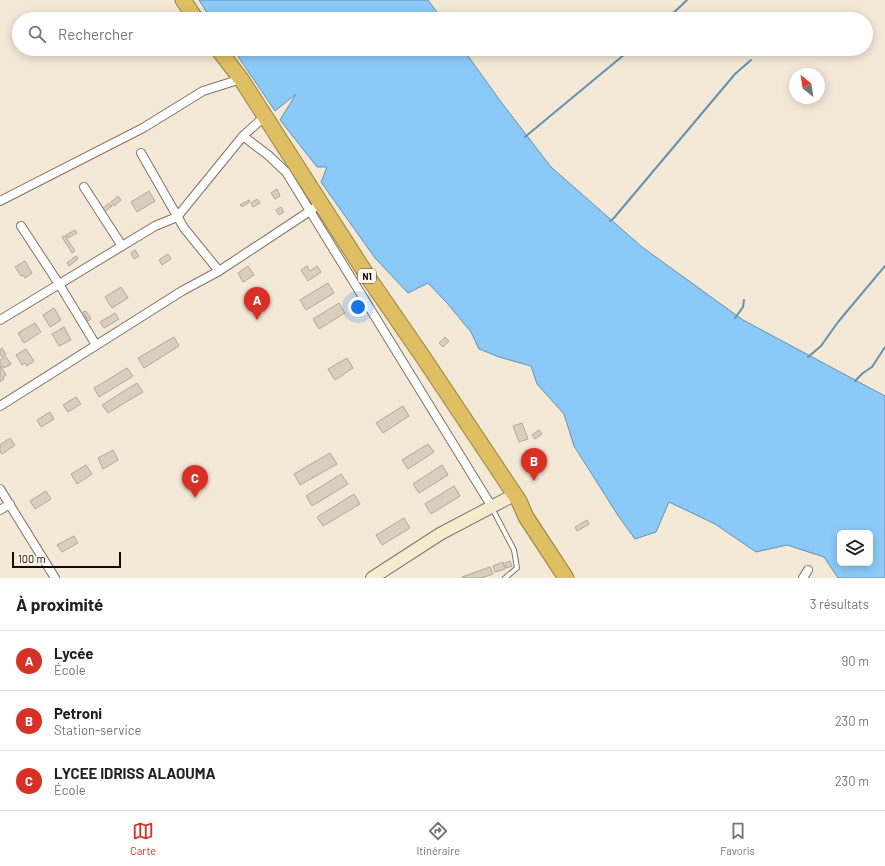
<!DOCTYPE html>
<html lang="fr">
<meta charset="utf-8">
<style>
:root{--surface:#fff;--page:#f2f2f2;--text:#202124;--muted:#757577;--line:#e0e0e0;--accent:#d93025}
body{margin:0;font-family:Barlow,sans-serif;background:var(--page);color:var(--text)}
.controls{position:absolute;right:12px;bottom:12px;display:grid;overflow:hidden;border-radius:6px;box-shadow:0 2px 10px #0003}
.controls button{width:36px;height:36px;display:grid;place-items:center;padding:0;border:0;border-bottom:1px solid var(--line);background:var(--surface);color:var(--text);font:20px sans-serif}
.compass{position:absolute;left:789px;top:68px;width:36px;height:36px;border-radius:50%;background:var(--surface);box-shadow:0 2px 10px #0003;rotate:330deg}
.scale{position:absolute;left:12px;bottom:10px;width:109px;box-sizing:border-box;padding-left:4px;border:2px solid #110d08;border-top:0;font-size:11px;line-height:14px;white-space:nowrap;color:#110d08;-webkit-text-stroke:3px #fdf6ec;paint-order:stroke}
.you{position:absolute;left:358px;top:307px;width:14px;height:14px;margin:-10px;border:3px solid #fff;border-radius:50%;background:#1a73e8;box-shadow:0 0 0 6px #1a73e833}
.badge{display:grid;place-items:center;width:26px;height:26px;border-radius:50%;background:var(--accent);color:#fff;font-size:13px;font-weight:700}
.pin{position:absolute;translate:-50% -33px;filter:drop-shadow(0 1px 2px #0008)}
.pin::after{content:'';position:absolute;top:21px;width:14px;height:12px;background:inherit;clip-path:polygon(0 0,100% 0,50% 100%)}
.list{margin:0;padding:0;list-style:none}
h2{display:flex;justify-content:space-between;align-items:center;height:52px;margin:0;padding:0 16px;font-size:17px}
h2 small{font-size:13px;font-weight:400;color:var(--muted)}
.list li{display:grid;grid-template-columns:26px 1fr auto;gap:12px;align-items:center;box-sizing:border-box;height:60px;padding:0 16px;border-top:1px solid var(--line)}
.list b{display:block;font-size:15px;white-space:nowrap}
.list p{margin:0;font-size:13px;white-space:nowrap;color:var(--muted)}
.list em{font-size:13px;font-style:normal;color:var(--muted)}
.icon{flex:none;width:22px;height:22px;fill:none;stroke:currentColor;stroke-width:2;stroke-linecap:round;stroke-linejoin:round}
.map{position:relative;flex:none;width:885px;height:578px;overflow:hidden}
.search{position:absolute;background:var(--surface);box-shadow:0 2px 10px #0003;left:12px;right:12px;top:12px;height:44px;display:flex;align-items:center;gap:10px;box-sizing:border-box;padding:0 14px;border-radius:22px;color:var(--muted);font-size:15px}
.sheet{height:232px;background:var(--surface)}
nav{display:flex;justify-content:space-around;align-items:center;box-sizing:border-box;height:56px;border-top:1px solid var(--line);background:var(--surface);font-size:11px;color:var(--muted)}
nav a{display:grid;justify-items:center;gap:2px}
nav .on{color:var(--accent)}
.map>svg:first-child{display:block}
</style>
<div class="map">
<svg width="885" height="578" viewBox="0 0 885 578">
<rect width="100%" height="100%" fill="#f4e8d7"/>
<g fill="#8bcaf8" stroke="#6691b0" fill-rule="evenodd">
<path d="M199 0H428L442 19H211Z"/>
<path d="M233 49H463L501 102 551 167 642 247 743 320 885 396V578H838L824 557 787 545 756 552 715 524 669 502 656 532 635 539 619 517 574 446 564 414 537 384 531 366 499 357 479 349 471 332 447 303 428 283 408 293 375 258 321 182 327 167H317L280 120 296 94 275 111ZM840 533H870V563H840Z"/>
</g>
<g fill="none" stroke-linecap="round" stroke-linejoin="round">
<g stroke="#6691b0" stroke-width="2">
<path d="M667 19 687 0"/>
<path d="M525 137 549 117 631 49"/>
<path d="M610 221 613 219 735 74 751 60"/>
<path d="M735 318 743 307 744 300"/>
<path d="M808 357 821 346 838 322 885 266"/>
<path d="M855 381 863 373 872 367 885 347"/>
</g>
</g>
<g fill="#dacebe" stroke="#b2a697">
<path d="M277 189 280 196 275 199 271 193Z"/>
<path d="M149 191 155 201 137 212 131 202Z"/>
<path d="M118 196 121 200 114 206 111 202Z"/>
<path d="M257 199 260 203 253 207 251 203Z"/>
<path d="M249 200 250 202 242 207 240 205Z"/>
<path d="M109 203 112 206 104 212 102 209Z"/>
<path d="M281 207 284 212 279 215 276 210Z"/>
<path d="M75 230 77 233 68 238 66 235Z"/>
<path d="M65 236 75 251 72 253 62 237Z"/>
<path d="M135 250 139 256 134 259 131 253Z"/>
<path d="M168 254 171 259 162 265 159 260Z"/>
<path d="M76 256 78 259 69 266 67 263Z"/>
<path d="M25 261 32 273 25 278 23 275 21 276 15 267Z"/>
<path d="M248 266 254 275 243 282 238 273Z"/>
<path d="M307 266 310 271 317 266 321 272 308 281 301 270Z"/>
<path d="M328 283 334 293 306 310 300 300Z"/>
<path d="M121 287 128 298 112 308 105 297Z"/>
<path d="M266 292 270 300 259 306 255 298Z"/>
<path d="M339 303 345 313 319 329 313 319Z"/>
<path d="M54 308 61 320 50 327 43 315Z"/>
<path d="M86 311 91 319 88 321 83 312Z"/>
<path d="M115 313 119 319 104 328 100 322Z"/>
<path d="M35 323 41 332 24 343 18 333Z"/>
<path d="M64 327 71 340 59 346 52 334Z"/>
<path d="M174 337 179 346 144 368 138 358Z"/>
<path d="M445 337 449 341 443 347 439 343Z"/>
<path d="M2 348 6 355 2 357 0 354V350Z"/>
<path d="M26 349 34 361 27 366 25 363 22 365 16 355Z"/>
<path d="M6 357 11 364 4 368 0 363V360Z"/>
<path d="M347 358 353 368 335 380 328 369Z"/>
<path d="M0 365 6 375 3 377 4 379 0 382Z"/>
<path d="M127 368 133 376 99 397 94 388Z"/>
<path d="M137 383 143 392 108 413 102 405Z"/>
<path d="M76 397 81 404 68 412 63 405Z"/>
<path d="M403 406 409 416 383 433 376 423Z"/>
<path d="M50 412 54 419 41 427 37 420Z"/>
<path d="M522 423 528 439 519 442 513 426Z"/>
<path d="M539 430 542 434 535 439 532 435Z"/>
<path d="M10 438 15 445 2 454 0 452V445Z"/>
<path d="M428 444 434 452 408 469 402 460Z"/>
<path d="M113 450 118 460 103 469 98 458Z"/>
<path d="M330 453 337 464 300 485 294 474Z"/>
<path d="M86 465 92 474 77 484 71 474Z"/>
<path d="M442 465 448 475 419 493 413 484Z"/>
<path d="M341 474 348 484 312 506 306 496Z"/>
<path d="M454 486 460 496 431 514 425 504Z"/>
<path d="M46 491 51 499 35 509 30 501Z"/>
<path d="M354 494 360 504 323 526 317 517Z"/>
<path d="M404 518 410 528 382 545 376 535Z"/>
<path d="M587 520 589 524 577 531 575 527Z"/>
<path d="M74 536 78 543 62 552 57 545Z"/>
<path d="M510 561 512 566 506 568 505 563Z"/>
<path d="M503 562 505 569 495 572 493 566Z"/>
<path d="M490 567 493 574 481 578H462V577Z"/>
</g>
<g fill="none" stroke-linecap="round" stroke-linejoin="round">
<g stroke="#7f7466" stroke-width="6">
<path id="lane" d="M492 508 514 550 517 568 505 578"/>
</g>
<g stroke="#7f7466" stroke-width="10">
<g id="street">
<path d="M243 136 268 155 286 172 310 211 314 208"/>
<path d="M141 153 184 228 219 271"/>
<path d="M84 187 122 246"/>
<path d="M0 201 143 128 203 91 241 79"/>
<path d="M21 226 59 284 96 345"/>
<path d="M0 320 155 226 177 217 243 136 265 116"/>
<path d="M0 406 182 291 219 271 310 211 492 507"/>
<path d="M0 489 55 578"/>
<path d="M0 510 10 504"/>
<path d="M803 578 808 570"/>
</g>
</g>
<g stroke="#7f7466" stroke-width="14">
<path id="secondary" d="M372 578 440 534 514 495"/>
</g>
<g stroke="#978143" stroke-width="17">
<g id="highway">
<path d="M183 0 196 19"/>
<path d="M218 49 241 79 370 280 423 357 519 501 526 517 566 578"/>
</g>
</g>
<use href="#lane" stroke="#fff" stroke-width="4"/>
<use href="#street" stroke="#fff" stroke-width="8"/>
<use href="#secondary" stroke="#f5ecd0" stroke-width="12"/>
<use href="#highway" stroke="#dfbf63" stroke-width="15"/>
</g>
<g text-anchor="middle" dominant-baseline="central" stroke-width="3.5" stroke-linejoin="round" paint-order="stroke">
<rect fill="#fdf6ec" stroke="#58534c" stroke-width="1" x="358" y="269" width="18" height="14" rx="3"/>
<g font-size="9" font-weight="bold" fill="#110d08">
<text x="367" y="276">N1</text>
</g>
</g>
</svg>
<div class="controls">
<button><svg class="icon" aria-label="layers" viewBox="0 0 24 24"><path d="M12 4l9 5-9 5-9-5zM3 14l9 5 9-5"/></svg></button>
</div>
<svg class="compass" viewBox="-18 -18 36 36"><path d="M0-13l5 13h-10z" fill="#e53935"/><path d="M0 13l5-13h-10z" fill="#757577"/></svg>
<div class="scale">100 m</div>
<div class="you"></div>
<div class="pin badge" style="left:257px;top:320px">A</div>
<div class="pin badge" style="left:534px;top:481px">B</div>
<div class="pin badge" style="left:195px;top:498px">C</div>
<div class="search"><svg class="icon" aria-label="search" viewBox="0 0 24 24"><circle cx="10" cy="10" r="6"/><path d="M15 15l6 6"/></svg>Rechercher</div>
</div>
<section class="sheet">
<h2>À proximité<small>3 résultats</small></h2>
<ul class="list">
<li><span class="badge">A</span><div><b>Lycée</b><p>École</p></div><em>90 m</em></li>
<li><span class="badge">B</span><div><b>Petroni</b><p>Station-service</p></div><em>230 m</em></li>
<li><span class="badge">C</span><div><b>LYCEE IDRISS ALAOUMA</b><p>École</p></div><em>230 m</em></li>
</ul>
</section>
<nav>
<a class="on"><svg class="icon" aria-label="map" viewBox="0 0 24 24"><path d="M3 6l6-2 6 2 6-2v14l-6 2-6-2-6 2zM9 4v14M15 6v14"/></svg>Carte</a>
<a><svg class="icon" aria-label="directions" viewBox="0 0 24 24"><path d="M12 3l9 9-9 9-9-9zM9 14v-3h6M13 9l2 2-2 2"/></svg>Itinéraire</a>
<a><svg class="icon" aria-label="saved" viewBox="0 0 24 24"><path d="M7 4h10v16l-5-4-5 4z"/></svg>Favoris</a>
</nav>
